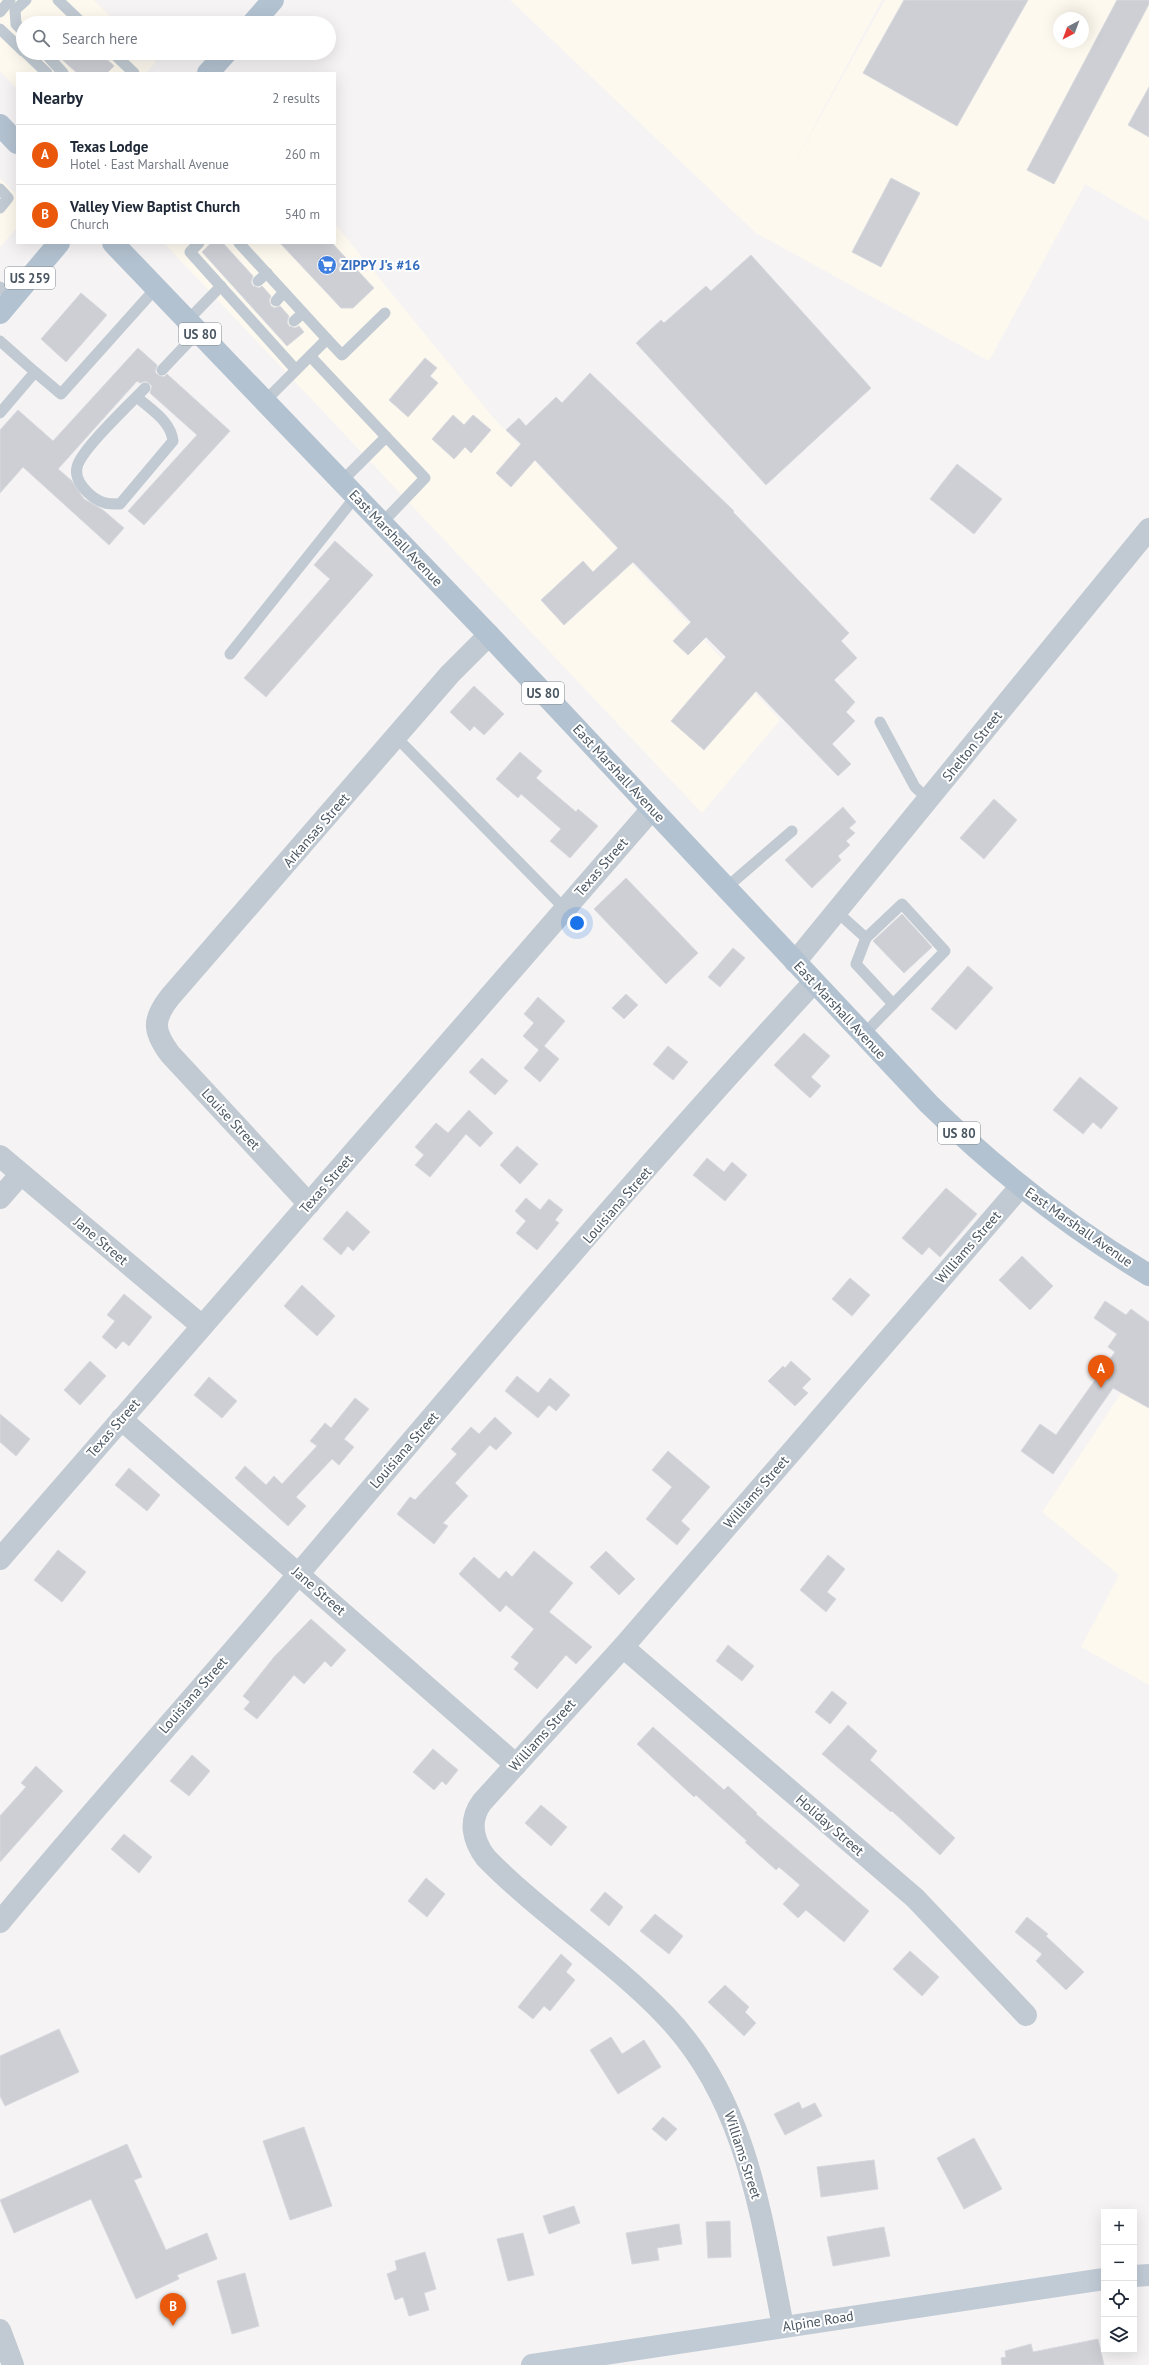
<!DOCTYPE html>
<meta charset="utf-8">
<style>
:root{--surface:#fff;--page:#f2f2f3;--text:#1f2937;--muted:#747a83;--line:#e0e1e3;--accent:#ea580c}
body{margin:0;font-family:"PT Sans",sans-serif;background:var(--page);color:var(--text)}
.controls{position:absolute;right:12px;bottom:12px;display:grid;overflow:hidden;border-radius:0px;box-shadow:0 4px 16px #0002}
.controls button{width:36px;height:36px;display:grid;place-items:center;padding:0;border:0;border-bottom:1px solid var(--line);background:var(--surface);color:var(--text);font:20px sans-serif}
.compass{position:absolute;left:1053px;top:12px;width:36px;height:36px;border-radius:50%;background:var(--surface);box-shadow:0 4px 16px #0002;rotate:221deg}
.you{position:absolute;left:577px;top:923px;width:14px;height:14px;margin:-10px;border:3px solid #fff;border-radius:50%;background:#1a73e8;box-shadow:0 0 0 6px #1a73e833}
.badge{display:grid;place-items:center;width:26px;height:26px;border-radius:50%;background:var(--accent);color:#fff;font-size:13px;font-weight:700}
.pin{position:absolute;translate:-50% -33px;filter:drop-shadow(0 1px 2px #0008)}
.pin::after{content:'';position:absolute;top:21px;width:14px;height:12px;background:inherit;clip-path:polygon(0 0,100% 0,50% 100%)}
.list{margin:0;padding:0;list-style:none}
h2{display:flex;justify-content:space-between;align-items:center;height:52px;margin:0;padding:0 16px;font-size:17px}
h2 small{font-size:13px;font-weight:400;color:var(--muted)}
.list li{display:grid;grid-template-columns:26px 1fr auto;gap:12px;align-items:center;box-sizing:border-box;height:60px;padding:0 16px;border-top:1px solid var(--line)}
.list b{display:block;font-size:15px;white-space:nowrap}
.list p{margin:0;font-size:13px;white-space:nowrap;color:var(--muted)}
.list em{font-size:13px;font-style:normal;color:var(--muted)}
.icon{flex:none;width:22px;height:22px;fill:none;stroke:currentColor;stroke-width:2;stroke-linecap:round;stroke-linejoin:round}
.map{position:relative;flex:none;width:1149px;height:2365px;overflow:hidden}
.search{position:absolute;background:var(--surface);box-shadow:0 4px 16px #0002;left:16px;top:16px;width:320px;height:44px;display:flex;align-items:center;gap:10px;box-sizing:border-box;padding:0 14px;border-radius:22px;color:var(--muted);font-size:15px}
.panel{position:absolute;background:var(--surface);box-shadow:0 4px 16px #0002;left:16px;top:72px;width:320px;height:172px;border-radius:0px}
.map>svg:first-child{display:block}
</style>
<div class="map">
<svg width="1149" height="2365" viewBox="0 0 1149 2365">
<rect width="100%" height="100%" fill="#f5f3f3"/>
<g fill="#fdf9ef" fill-rule="evenodd">
<path d="M0 0H94L117 23H23V53H147L156 62 146 73H17V89L0 71Z"/>
<path d="M510 0H882L788 175 885 0H1149V221L1085 184 989 361 756 233ZM1059 18H1083V42H1059Z"/>
<path d="M0 178 17 195V228L0 247Z"/>
<path d="M335 224 491 415 780 720 702 813 164 243H335Z"/>
<path d="M1149 1351V1685L1081 1647 1119 1575 1042 1512Z"/>
</g>
<g fill="#cdcfd5" stroke="#d7d9de">
<path d="M904 0H1028L957 126 863 73Z"/>
<path d="M1117 0H1149V4L1054 184 1027 170Z"/>
<path d="M55 53H100L114 66 107 73H77Z"/>
<path d="M1149 87V137L1128 125Z"/>
<path d="M891 178 920 193 881 267 852 252Z"/>
<path d="M211 243H223L253 276 251 282 253 286 259 288 262 286 271 296 269 300 271 306 275 308 280 306 289 316 287 322 289 326 295 328 299 326 304 332 287 346 202 252Z"/>
<path d="M280 243H332L374 288 353 308H341Z"/>
<path d="M751 255 871 388 766 485 636 343 661 320 664 323 706 286 711 291Z"/>
<path d="M81 293 107 315 66 362 41 339Z"/>
<path d="M138 348 157 365 155 372 158 375 164 377 167 374 230 431 144 525 128 511 197 435 150 393 152 386 146 381 140 383 137 381 58 469 72 481 84 499 103 510 124 528 109 545 23 467 0 493V430L18 410 53 441Z"/>
<path d="M425 358 437 368 430 376 438 383 408 417 389 400Z"/>
<path d="M590 373 734 511 733 512 849 633 841 641 857 658 834 680 855 702 846 712 855 721 832 744 851 764 838 776 756 691 704 750 671 721 726 657 706 637 688 655 673 641 691 622 633 562 564 625 541 600 583 561 593 572 618 548 535 460 511 487 496 473 521 444 506 430 519 418 526 426 556 397 562 403Z"/>
<path d="M453 415 464 425 473 415 491 430 471 453 465 447 454 459 432 439Z"/>
<path d="M957 464 1002 499 974 534 930 499Z"/>
<path d="M335 541 373 575 266 697 244 678 330 579 314 565Z"/>
<path d="M474 686 504 714 484 735 474 726 470 731 450 712Z"/>
<path d="M520 752 542 771 536 778 576 812 578 809 598 826 570 858 550 841 561 829 521 794 518 798 496 779Z"/>
<path d="M994 799 1017 820 984 859 960 838Z"/>
<path d="M843 807 856 822 849 828 855 833 846 841 850 845 838 856 841 860 812 888 785 860Z"/>
<path d="M626 878 698 953 666 984 594 909Z"/>
<path d="M902 914 932 947 904 973 873 941Z"/>
<path d="M733 948 745 958 720 987 708 977Z"/>
<path d="M968 966 993 988 956 1030 931 1009Z"/>
<path d="M626 994 638 1005 624 1019 612 1008Z"/>
<path d="M538 997 565 1021 544 1046 559 1059 540 1082 524 1068 539 1050 523 1036 534 1023 524 1014Z"/>
<path d="M804 1033 830 1056 811 1077 821 1086 810 1098 774 1065Z"/>
<path d="M668 1046 688 1062 673 1080 653 1064Z"/>
<path d="M482 1058 508 1081 495 1095 469 1072Z"/>
<path d="M1080 1077 1118 1108 1101 1129 1093 1122 1083 1134 1053 1110Z"/>
<path d="M469 1110 493 1133 480 1147 466 1134 430 1177 415 1165 424 1155 415 1147 436 1123 448 1133Z"/>
<path d="M517 1146 538 1164 520 1184 500 1165Z"/>
<path d="M707 1158 724 1172 732 1162 747 1175 725 1201 693 1175Z"/>
<path d="M946 1188 977 1214 940 1257 929 1247 922 1255 902 1238Z"/>
<path d="M526 1198 540 1210 549 1199 563 1210 555 1220 559 1223 537 1250 516 1233 526 1221 515 1211Z"/>
<path d="M347 1211 370 1232 353 1251 348 1246 341 1255 323 1239Z"/>
<path d="M1022 1256 1053 1286 1030 1310 999 1280Z"/>
<path d="M850 1278 870 1295 852 1316 832 1299Z"/>
<path d="M302 1285 335 1316 317 1336 284 1306Z"/>
<path d="M124 1294 152 1317 129 1346 123 1341 116 1349 102 1337 115 1321 107 1315Z"/>
<path d="M1105 1301 1126 1315 1131 1309 1149 1322V1408L1113 1388 1053 1474 1021 1451 1040 1424 1056 1435 1115 1352 1108 1347 1117 1334 1094 1318Z"/>
<path d="M90 1361 106 1376 80 1405 64 1390Z"/>
<path d="M791 1361 811 1379 802 1388 808 1393 795 1406 768 1381 783 1366 785 1368Z"/>
<path d="M517 1376 538 1393 550 1378 570 1395 556 1411 549 1405 538 1418 505 1391Z"/>
<path d="M209 1377 237 1401 222 1418 194 1395Z"/>
<path d="M355 1398 369 1409 344 1439 354 1447 339 1465 332 1459 296 1497 306 1506 288 1526 235 1478 245 1466 266 1485 274 1476 282 1484 317 1446 310 1441 325 1423 331 1428Z"/>
<path d="M0 1414 30 1439 16 1456 0 1442Z"/>
<path d="M495 1417 512 1433 496 1450 490 1445 455 1483 468 1496 443 1523 448 1526 434 1544 397 1514 410 1497 415 1500 457 1454 451 1449 471 1427 479 1434Z"/>
<path d="M668 1451 710 1487 681 1521 690 1529 677 1545 646 1519 672 1487 652 1470Z"/>
<path d="M129 1468 160 1495 147 1511 115 1485Z"/>
<path d="M58 1550 86 1572 62 1602 34 1580Z"/>
<path d="M534 1551 573 1583 549 1612 592 1647 576 1664 566 1655 537 1689 514 1669 519 1663 511 1657 534 1629 506 1605 500 1612 459 1574 474 1557 499 1579 506 1571 512 1577Z"/>
<path d="M606 1551 635 1579 619 1595 590 1567Z"/>
<path d="M828 1555 845 1569 827 1592 836 1599 826 1612 800 1590Z"/>
<path d="M311 1619 346 1650 331 1667 325 1661 304 1684 294 1675 257 1719 244 1709 250 1702 243 1696 274 1657Z"/>
<path d="M728 1645 754 1666 742 1681 716 1661Z"/>
<path d="M832 1691 847 1703 830 1724 815 1712Z"/>
<path d="M848 1725 877 1751 870 1760 955 1838 940 1855 892 1811 891 1812 822 1754Z"/>
<path d="M653 1727 724 1790 728 1786 757 1813 756 1814 869 1911 844 1942 806 1910 798 1918 783 1904 800 1885 779 1867 776 1870 745 1842 747 1841 696 1795 694 1797 637 1744Z"/>
<path d="M433 1749 458 1770 446 1785 442 1781 434 1790 413 1772Z"/>
<path d="M192 1755 210 1771 189 1796 170 1781Z"/>
<path d="M36 1766 63 1791 0 1862V1816L26 1787 21 1783Z"/>
<path d="M541 1805 567 1827 551 1846 525 1823Z"/>
<path d="M124 1834 152 1857 139 1873 111 1849Z"/>
<path d="M426 1878 445 1894 427 1917 408 1901Z"/>
<path d="M605 1892 623 1907 609 1926 590 1910Z"/>
<path d="M655 1914 683 1936 669 1954 640 1931Z"/>
<path d="M1027 1917 1048 1934 1046 1936 1084 1972 1066 1990 1036 1961 1042 1954 1015 1932Z"/>
<path d="M910 1951 939 1977 922 1996 893 1969Z"/>
<path d="M561 1954 572 1964 566 1972 575 1980 550 2011 544 2006 533 2019 518 2007Z"/>
<path d="M725 1985 749 2007 745 2012 756 2023 744 2036 708 2002Z"/>
<path d="M59 2029 79 2072 5 2106 0 2096V2056Z"/>
<path d="M611 2037 622 2054 644 2040 661 2067 618 2094 590 2050Z"/>
<path d="M799 2102 802 2109 815 2103 822 2116 785 2135 774 2114Z"/>
<path d="M663 2117 677 2129 666 2141 652 2129Z"/>
<path d="M304 2127 332 2206 290 2220 263 2141Z"/>
<path d="M974 2138 1002 2189 964 2209 937 2158Z"/>
<path d="M127 2144 142 2177 134 2180 166 2250 207 2233 217 2259 177 2275 179 2279 136 2299 91 2199 14 2233 0 2200Z"/>
<path d="M874 2160 878 2189 821 2197 817 2167Z"/>
<path d="M574 2206 580 2223 549 2234 543 2216Z"/>
<path d="M730 2221 731 2257 708 2258 706 2222Z"/>
<path d="M679 2224 682 2244 657 2248 659 2260 632 2264 626 2233Z"/>
<path d="M884 2227 890 2256 833 2266 827 2237Z"/>
<path d="M523 2233 534 2275 508 2281 497 2239Z"/>
<path d="M425 2252 436 2289 424 2293 429 2310 409 2316 403 2297 395 2300 387 2274 397 2270 395 2261Z"/>
<path d="M245 2273 259 2326 232 2334 217 2281Z"/>
<path d="M1098 2339 1104 2365H1002L1001 2358 1006 2357 1005 2351 1031 2344 1033 2352Z"/>
</g>
<g fill="none" stroke-linecap="round" stroke-linejoin="round">
<g stroke="#c1cad2" stroke-width="11">
<path d="M58 0 82 23"/>
<path d="M0 12 10 0"/>
<path d="M0 29 23 51"/>
<path d="M23 31 16 24 15 10 26 0"/>
<path d="M26 53 47 73"/>
<path d="M45 53 63 73"/>
<path d="M113 53 134 73"/>
<path d="M0 189 8 198 0 208"/>
<path d="M199 243 190 252 296 370"/>
<path d="M239 243 327 339 265 401"/>
<path d="M258 281 267 273"/>
<path d="M0 287 12 299"/>
<path d="M276 301 284 292"/>
<path d="M187 321 221 286"/>
<path d="M294 321 303 313"/>
<path d="M327 339 342 355 385 313"/>
<path d="M0 341 35 372 0 413"/>
<path d="M310 356 425 478 382 523"/>
<path d="M162 370 198 332"/>
<path d="M35 372 61 394 156 288"/>
<path d="M137 397C151 410 171 421 173 441L120 504C116 504 110 504 105 503 91 499 71 480 78 464 86 445 129 405 145 388"/>
<path d="M342 481 386 437"/>
<path d="M230 654 356 496"/>
<path d="M880 722 915 787 928 799"/>
<path d="M396 737 564 908"/>
<path d="M727 887 792 831"/>
<path d="M837 912 866 938 902 904 945 951 863 1035"/>
<path d="M866 938 856 964 893 1004"/>
</g>
<g stroke="#c1cad2" stroke-width="22">
<path d="M795 962 1149 529"/>
<path d="M0 1156 202 1326"/>
<path d="M0 1198 21 1174"/>
<path d="M309 1204 170 1054C153 1031 152 1020 170 997L450 674 489 635"/>
<path d="M121 1419 516 1765"/>
<path d="M0 1559 652 809"/>
<path d="M623 1647 915 1898 1026 2015"/>
<path d="M0 1922C98 1803 202 1689 301 1571 469 1373 638 1173 814 982"/>
<path d="M783 2326C761 2216 747 2100 665 2015 610 1958 542 1915 486 1858 473 1841 468 1821 482 1802L623 1647 1021 1186"/>
<path d="M0 2330 13 2365"/>
</g>
<g stroke="#c1cbd6" stroke-width="22">
<path d="M1134 2276 1149 2275"/>
<path d="M532 2365 1104 2279"/>
</g>
<g stroke="#b3c2d1" stroke-width="22">
<path d="M253 23 273 0"/>
<path d="M208 73 226 53"/>
<path d="M0 125 17 143"/>
<path d="M113 243 489 635 929 1104C996 1170 1069 1227 1149 1275"/>
<path d="M0 313 59 243"/>
</g>
</g>
<defs>
<g id="supermarket-disc" transform="scale(1)"><circle r="9.5" fill="#3f7fe0" stroke="#fff"/><path d="M-6-5.5h2.5l.6 2H6L4.5 2H-2.5L-4.4-4H-6ZM-1.5 3.2a1.3 1.3 0 1 0 .1 0ZM3 3.2a1.3 1.3 0 1 0 .1 0Z" fill="#fff"/></g>
</defs>
<g fill-rule="evenodd">
<use href="#supermarket-disc" x="327" y="265"/>
</g>
<g text-anchor="middle" dominant-baseline="central" stroke-width="4" stroke-linejoin="round" paint-order="stroke">
<g fill="#fff" stroke="#808990" stroke-width="1">
<rect x="5" y="267" width="50" height="22" rx="3"/>
<rect x="179" y="323" width="42" height="22" rx="3"/>
<rect x="522" y="682" width="42" height="22" rx="3"/>
<rect x="938" y="1122" width="42" height="22" rx="3"/>
</g>
<g font-size="13" font-weight="bold" fill="#4a5661">
<text x="30" y="278">US 259</text>
<text x="200" y="334">US 80</text>
<text x="543" y="693">US 80</text>
<text x="959" y="1133">US 80</text>
</g>
<g font-size="14" font-weight="bold" fill="#366cbe" stroke="#fff" text-anchor="start">
<text x="341" y="265">ZIPPY J's #16</text>
</g>
<g font-size="14" fill="#4a5661" stroke="#fff">
<text transform="translate(396 538) rotate(46)">East Marshall Avenue</text>
<text transform="translate(972 746) rotate(-51)">Shelton Street</text>
<text transform="translate(619 773) rotate(47)">East Marshall Avenue</text>
<text transform="translate(316 830) rotate(-49)">Arkansas Street</text>
<text transform="translate(601 867) rotate(-49)">Texas Street</text>
<text transform="translate(840 1010) rotate(47)">East Marshall Avenue</text>
<text transform="translate(231 1119) rotate(47)">Louise Street</text>
<text transform="translate(326 1184) rotate(-49)">Texas Street</text>
<text transform="translate(617 1205) rotate(-49)">Louisiana Street</text>
<text transform="translate(1079 1227) rotate(35)">East Marshall Avenue</text>
<text transform="translate(101 1241) rotate(40)">Jane Street</text>
<text transform="translate(968 1247) rotate(-49)">Williams Street</text>
<text transform="translate(113 1428) rotate(-49)">Texas Street</text>
<text transform="translate(404 1450) rotate(-49)">Louisiana Street</text>
<text transform="translate(756 1492) rotate(-49)">Williams Street</text>
<text transform="translate(319 1591) rotate(41)">Jane Street</text>
<text transform="translate(193 1695) rotate(-49)">Louisiana Street</text>
<text transform="translate(542 1735) rotate(-48)">Williams Street</text>
<text transform="translate(830 1825) rotate(41)">Holiday Street</text>
<text transform="translate(743 2155) rotate(72)">Williams Street</text>
<text transform="translate(818 2321) rotate(-9)">Alpine Road</text>
</g>
</g>
</svg>
<div class="controls">
<button>+</button>
<button>−</button>
<button><svg class="icon" aria-label="locate" viewBox="0 0 24 24"><circle cx="12" cy="12" r="6"/><path d="M12 2v4M12 18v4M2 12h4M18 12h4"/></svg></button>
<button><svg class="icon" aria-label="layers" viewBox="0 0 24 24"><path d="M12 4l9 5-9 5-9-5zM3 14l9 5 9-5"/></svg></button>
</div>
<svg class="compass" viewBox="-18 -18 36 36"><path d="M0-13l5 13h-10z" fill="#e53935"/><path d="M0 13l5-13h-10z" fill="#747a83"/></svg>
<div class="you"></div>
<div class="pin badge" style="left:1101px;top:1388px">A</div>
<div class="pin badge" style="left:173px;top:2326px">B</div>
<div class="search"><svg class="icon" aria-label="search" viewBox="0 0 24 24"><circle cx="10" cy="10" r="6"/><path d="M15 15l6 6"/></svg>Search here</div>
<section class="panel">
<h2>Nearby<small>2 results</small></h2>
<ul class="list">
<li><span class="badge">A</span><div><b>Texas Lodge</b><p>Hotel · East Marshall Avenue</p></div><em>260 m</em></li>
<li><span class="badge">B</span><div><b>Valley View Baptist Church</b><p>Church</p></div><em>540 m</em></li>
</ul>
</section>
</div>
